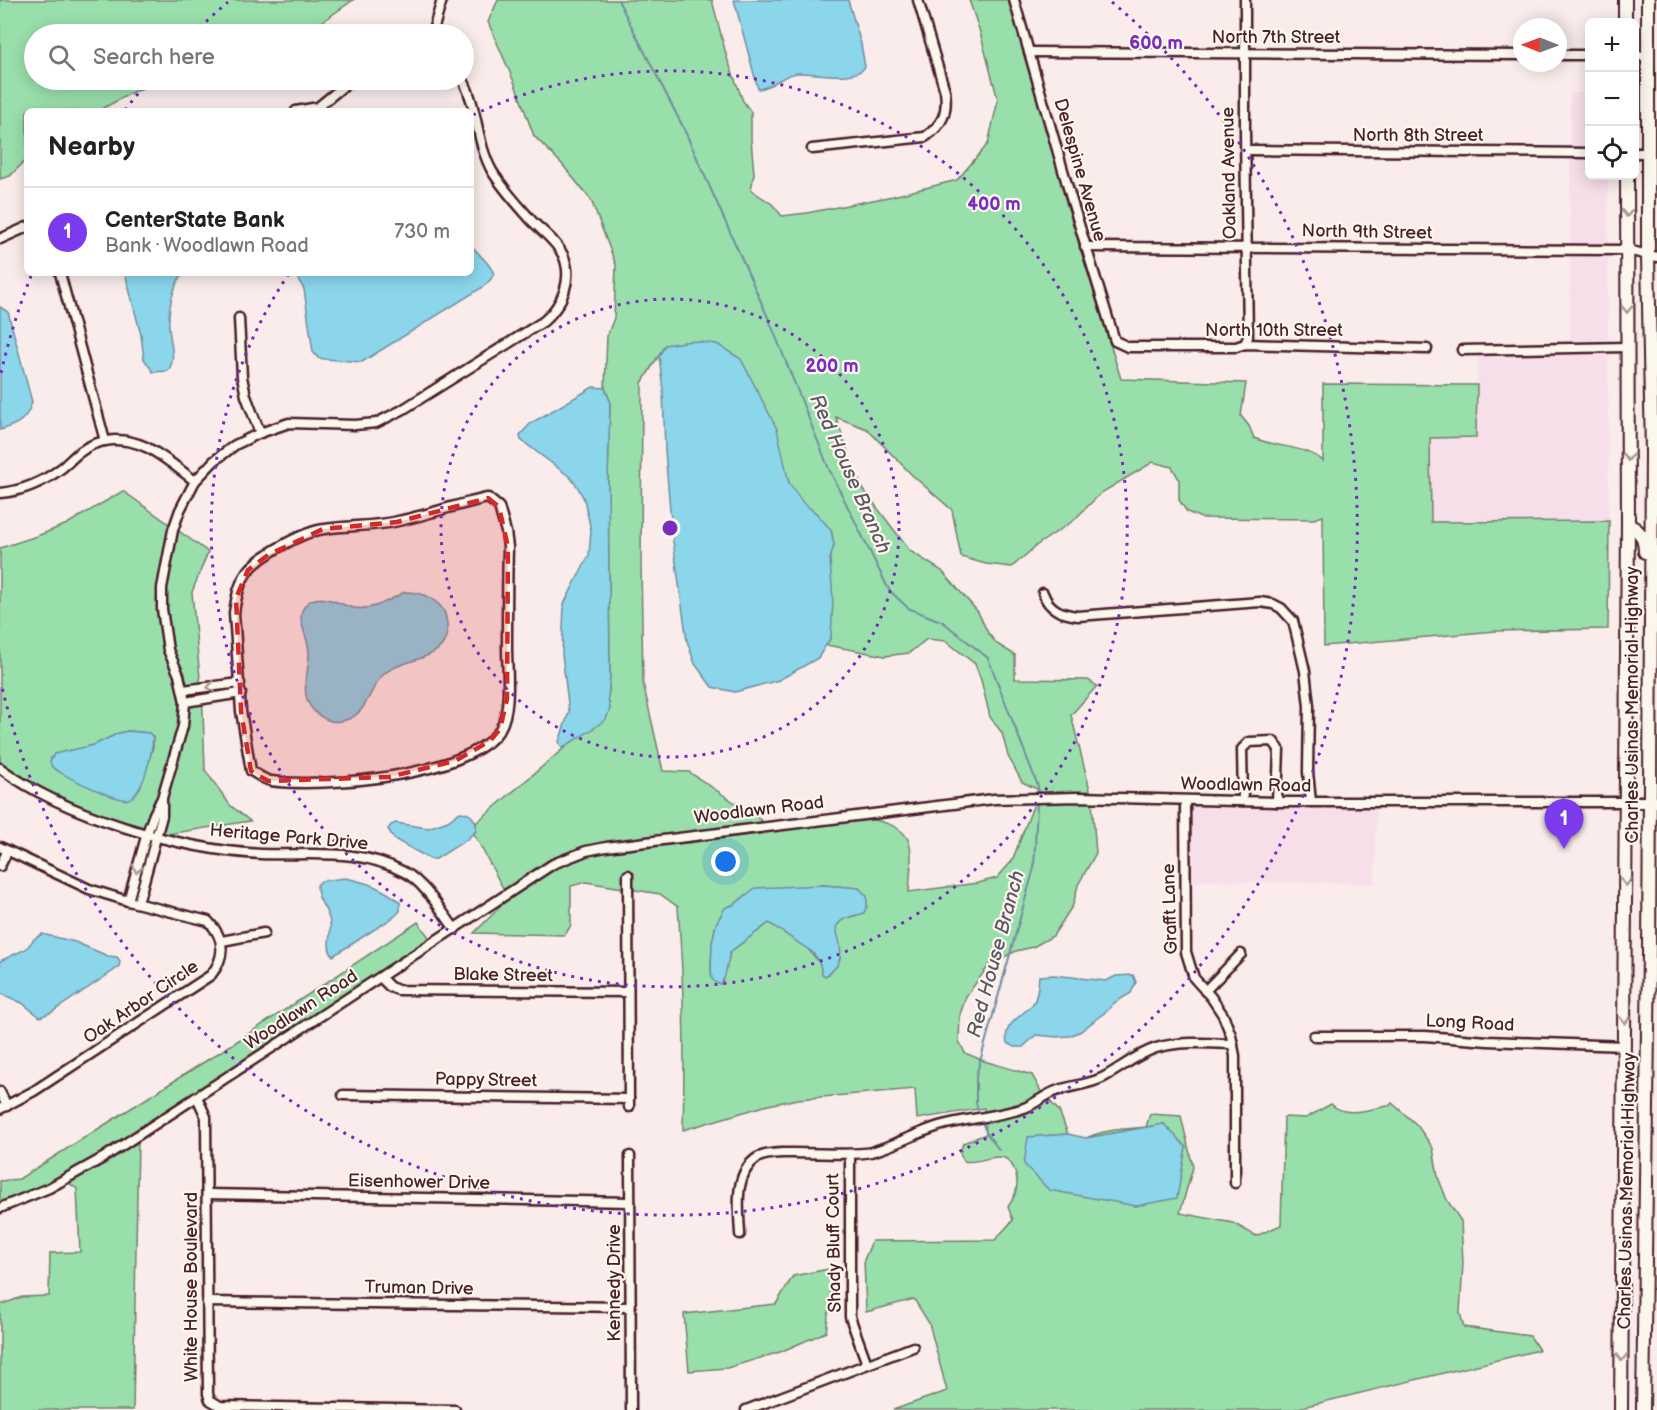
<!DOCTYPE html>
<meta charset="utf-8">
<style>
:root{--surface:#fff;--page:#f6f6f6;--text:#222;--muted:#767676;--line:#e0e0e0;--accent:#7c3aed}
body{margin:0;font-family:"Balsamiq Sans",sans-serif;background:var(--page);color:var(--text)}
.controls{position:absolute;right:18px;top:18px;display:grid;overflow:hidden;border-radius:9px;box-shadow:0 3px 15px #0003}
.controls button{width:54px;height:54px;display:grid;place-items:center;padding:0;border:0;border-bottom:2px solid var(--line);background:var(--surface);color:var(--text);font:30px sans-serif}
.compass{position:absolute;left:1513px;top:18px;width:54px;height:54px;border-radius:50%;background:var(--surface);box-shadow:0 3px 15px #0003;rotate:271deg}
.you{position:absolute;left:726px;top:862px;width:21px;height:21px;margin:-15px;border:4px solid #fff;border-radius:50%;background:#1a73e8;box-shadow:0 0 0 9px #1a73e833}
.badge{display:grid;place-items:center;width:39px;height:39px;border-radius:50%;background:var(--accent);color:#fff;font-size:20px;font-weight:700}
.pin{position:absolute;translate:-50% -50px;filter:drop-shadow(0 2px 3px #0008)}
.pin::after{content:'';position:absolute;top:32px;width:21px;height:18px;background:inherit;clip-path:polygon(0 0,100% 0,50% 100%)}
.list{margin:0;padding:0;list-style:none}
h2{display:flex;justify-content:space-between;align-items:center;height:78px;margin:0;padding:0 24px;font-size:26px}
h2 small{font-size:20px;font-weight:400;color:var(--muted)}
.list li{display:grid;grid-template-columns:39px 1fr auto;gap:18px;align-items:center;box-sizing:border-box;height:90px;padding:0 24px;border-top:2px solid var(--line)}
.list b{display:block;font-size:22px;white-space:nowrap}
.list p{margin:0;font-size:20px;white-space:nowrap;color:var(--muted)}
.list em{font-size:20px;font-style:normal;color:var(--muted)}
.icon{flex:none;width:33px;height:33px;fill:none;stroke:currentColor;stroke-width:2;stroke-linecap:round;stroke-linejoin:round}
.map{position:relative;flex:none;width:1657px;height:1410px;overflow:hidden}
.search{position:absolute;background:var(--surface);box-shadow:0 3px 15px #0003;left:24px;top:24px;width:450px;height:66px;display:flex;align-items:center;gap:15px;box-sizing:border-box;padding:0 21px;border-radius:33px;color:var(--muted);font-size:22px}
.panel{position:absolute;background:var(--surface);box-shadow:0 3px 15px #0003;left:24px;top:108px;width:450px;height:168px;border-radius:9px}
.map>svg:first-child{display:block}
</style>
<div class="map">
<svg width="1657" height="1410" viewBox="0 0 1657 1410">
<rect width="100%" height="100%" fill="#f9eceb"/>
<filter id="ink" filterUnits="userSpaceOnUse"><feTurbulence type="fractalNoise" baseFrequency=".0167" numOctaves="2"/><feDisplacementMap in="SourceGraphic" scale="12" xChannelSelector="R" yChannelSelector="G"/><feConvolveMatrix kernelMatrix="1 2 1 2 8 2 1 2 1" color-interpolation-filters="sRGB"/></filter>
<g filter="url(#ink)">
<g fill="#f7dfea">
<rect x="1570" y="93" width="19" height="56"/>
<path d="M1570 156 1589 157 1590 176H1608V246H1570Z"/>
<path d="M1570 253 1608 254V343L1570 344Z"/>
<path d="M1608 351 1609 521 1431 522 1430 438 1476 437 1478 353Z"/>
<path d="M1190 805 1376 806 1375 883 1188 881Z"/>
</g>
<g fill="#99dfac" stroke="#727f6c" stroke-width="1.5" fill-rule="evenodd">
<path d="M0 0H353L315 27 308 34H34V80H163L133 92 98 111H27V159L10 176 0 179Z"/>
<path d="M498 0H712L727 58 743 101 751 112V139L754 174 751 190 772 204 782 216 807 213 893 196 957 180 988 144 998 100 980 32 969 0H1009L1081 251 1121 379 1246 383 1241 416 1249 426 1254 438C1276 448 1305 445 1323 461V384L1477 385 1476 437 1430 438 1431 522 1609 521 1608 629 1496 631 1324 646 1323 516 1314 519 1201 518 1187 512 1179 500V479L1172 467 1153 462 1101 493 1073 521 1037 545 1012 567 986 564 961 557 952 510 912 475 867 429 836 417 851 461 863 489 910 551 942 571 978 612 988 633 997 644 1015 655V679L1088 680 1097 686 1071 715 1091 794H1038L1039 790 1022 782 1008 756 1002 733 990 717 981 680 975 664 946 641 927 639 909 653 885 656 826 645 831 637 830 559 834 545 831 530 817 514 802 502 789 483 783 460 665 345 642 383 641 566 643 683 663 771 689 772 765 823 585 847 551 861 505 892 474 834 476 823 610 709 608 699 610 675 608 480 610 401 605 388 607 336 614 318 616 265 591 200 561 163 534 136 515 84 488 22Z"/>
<path d="M123 491 208 552 192 592 203 711 205 770 230 805 250 821 155 836 63 803 0 765V548L37 536 67 524ZM128 731 149 733 153 737V747L140 788 126 800 101 791 52 767 51 758 94 745 119 733Z"/>
<path d="M1035 801 1092 802 1096 853 1078 885 1073 905 1053 936 1033 947 1016 951 990 964 966 996 960 1015 959 1041 965 1053 984 1061 1032 1075 1042 1093 1059 1111 1068 1134 1029 1137 1112 1200 1136 1206 1164 1124 1086 1138C1106 1129 1125 1129 1146 1127L1150 1114 1181 1116 1193 1167 1180 1213 1233 1223 1256 1236 1281 1225 1284 1117 1306 1118 1331 1104C1346 1119 1371 1108 1389 1106L1392 1103 1417 1125 1433 1148 1438 1177 1447 1200 1461 1221 1463 1263 1460 1313 1464 1327 1530 1336 1539 1350 1290 1410H893L947 1391 929 1323 914 1299 866 1312 864 1260 872 1241 995 1240 1013 1220 1008 1207C1015 1196 1019 1188 1016 1175 1007 1141 984 1166 964 1161L960 1153 963 1143 986 1134 984 1108 917 1119 915 1089 798 1099 768 1105 683 1130C685 1056 684 982 678 907L660 894 586 882 571 886V925L565 935 474 933 508 899 556 868 587 854 866 818C919 828 912 845 909 892L978 883 997 878 1012 861ZM823 885 859 888 855 916C824 920 843 942 838 962 837 966 832 971 829 974L808 949 769 923 730 952 723 981 711 971 712 943 716 924 725 908 735 904 746 895Z"/>
<path d="M418 922 431 940 101 1155 46 1185 0 1204V1181L19 1179 239 1040Z"/>
<path d="M138 1140 133 1410H0V1305L22 1297 49 1296 50 1253 80 1252 77 1189 69 1183Z"/>
<path d="M834 1268 826 1332 780 1352 727 1368 689 1371 684 1314 776 1304 793 1276Z"/>
</g>
<g fill="#8bd6eb" stroke="#718d9e" stroke-width="1.5">
<path d="M734 0H848L861 44 865 67C854 82 814 72 797 73 783 74 772 88 758 89Z"/>
<path d="M471 245 488 264 494 273 491 279 483 287 362 362 325 359 318 358 313 352 304 289 294 273H471Z"/>
<path d="M125 273H183C172 288 168 310 169 328 170 343 177 358 168 371L153 372 144 359 141 335Z"/>
<path d="M0 307 8 312 32 402C27 420 17 425 0 430Z"/>
<path d="M691 341 717 344 741 359 777 429 789 483 802 502 817 514 831 530 834 545 830 559 833 600 831 637 818 658 779 680 735 692 712 687 695 664 687 641 672 534 665 450 663 390 659 356 665 345Z"/>
<path d="M593 387 605 388 610 401 608 480 610 675 608 699 610 709 606 719 590 731 562 748 559 742 569 712 562 654 564 604 589 555 591 530 584 499 577 486 570 477 521 440 520 435 531 423Z"/>
<path d="M405 592C419 592 432 596 442 608 446 613 446 618 447 624 450 663 406 656 385 673 373 683 370 700 360 711 353 719 341 723 331 721 324 719 320 717 315 712 297 694 310 673 309 651 308 634 291 614 310 601 323 593 341 605 354 608 373 611 388 600 405 592Z"/>
<path d="M128 731 149 733 153 737C152 752 144 795 128 799 117 802 62 775 52 767L50 762 54 754 94 745 119 733Z"/>
<path d="M460 812C471 812 478 821 476 831L466 840 436 859H430L394 839 388 829 391 825 396 823 428 828 448 821Z"/>
<path d="M345 878C366 882 383 888 400 902V911L394 917 333 956C325 947 332 934 330 922 327 908 316 899 317 885L321 881Z"/>
<path d="M823 885 859 888 867 896V906L864 913C853 917 841 916 836 928 841 946 847 964 825 976L822 974 819 961 812 952 769 923 730 952 725 976 721 984 716 983 712 979 711 971 712 943 716 924 725 908 735 904 755 888Z"/>
<path d="M42 934 75 942 108 956 117 957 120 961 119 967 52 1012 40 1017 22 1003 0 993V961L26 949 34 939Z"/>
<path d="M1054 975 1106 981 1116 976 1133 975 1136 982 1131 993 1114 1003 1108 1010 1081 1031 1070 1036 1057 1037 1036 1035 1023 1047H1014L1007 1043C1002 1024 1022 1016 1032 1005 1038 998 1038 985 1039 976Z"/>
<path d="M1164 1124 1186 1147 1177 1198 1136 1206 1049 1190 1024 1164 1028 1137 1068 1134 1086 1138Z"/>
</g>
<g fill="none" stroke-linecap="round" stroke-linejoin="round">
<g stroke="#718d9e" stroke-width="2">
<path d="M618 0 684 129 770 322 829 469 889 590 908 608 943 622 988 658 1038 786V791"/>
<path d="M978 1110 976 1103V1076L1034 868 1037 804"/>
<path d="M982 1122 986 1132 999 1150"/>
</g>
<g stroke="#4a1f2b" stroke-width="13">
<g id="minor">
<path d="M1014 0 1071 198 1115 341 1128 347H1236L1245 344 1427 349"/>
<path d="M432 34 442 0"/>
<path d="M1029 52 1522 55"/>
<path d="M1558 55H1590"/>
<path d="M1634 56H1649"/>
<path d="M296 111 318 107 351 80"/>
<path d="M812 149 925 137C943 125 948 112 945 91L918 0"/>
<path d="M1246 150 1590 153"/>
<path d="M1634 153H1649"/>
<path d="M0 239 27 227"/>
<path d="M1085 247 1627 250 1657 257"/>
<path d="M60 273 105 441"/>
<path d="M239 318 242 377 246 396 260 433"/>
<path d="M1245 344 1248 337 1245 132V0"/>
<path d="M1462 350 1628 347"/>
<path d="M0 493C23 491 45 481 63 467 69 462 74 456 80 452 100 437 124 437 146 447 164 456 180 470 195 481"/>
<path d="M488 498 499 507 506 532 508 547C507 581 507 614 507 648 507 671 512 709 500 729 471 777 322 788 271 781 264 780 257 774 251 771L241 711 234 613C236 599 239 581 249 570 263 554 304 531 325 529 349 525 374 527 398 521 428 515 457 504 488 498Z"/>
<path d="M1043 593C1049 610 1062 614 1078 616L1260 602 1273 604 1281 608 1293 621 1296 633 1305 671 1309 706 1308 772 1311 802"/>
<path d="M183 690 240 683"/>
<path d="M185 702 241 693"/>
<path d="M0 768C65 816 181 850 261 854 311 856 357 847 404 872 423 881 442 912 455 929"/>
<path d="M1185 801 1186 952 1194 978 1211 997 1223 1015 1231 1035 1235 1056V1183"/>
<path d="M1243 801 1242 749 1249 742 1273 741 1279 749 1277 802"/>
<path d="M0 847 89 889 128 901 208 921C225 938 226 956 211 975L34 1091 0 1109"/>
<path d="M0 866 7 852"/>
<path d="M628 875 629 1107"/>
<path d="M128 901 147 833 154 814 162 798 183 726 185 702 179 675 168 650 162 609V588L173 530 180 510 195 481 214 461 235 445 260 433 289 423 355 425 376 423 402 410 544 321C562 305 574 279 563 255 556 241 543 232 532 221 518 205 503 189 492 171 476 142 478 108 463 80"/>
<path d="M138 903 162 816V801"/>
<path d="M222 941 264 933"/>
<path d="M381 978 390 987 398 990 628 992"/>
<path d="M1205 991 1241 954"/>
<path d="M1314 1036H1425L1488 1041 1625 1046"/>
<path d="M0 1092 7 1106"/>
<path d="M343 1095 629 1099"/>
<path d="M197 1097 206 1117 208 1394 210 1400 220 1406 455 1410"/>
<path d="M850 1154V1317L867 1364"/>
<path d="M630 1156 631 1410"/>
<path d="M207 1194 630 1202"/>
<path d="M0 1208 49 1188 103 1158 553 864 586 851 606 847 994 799 1077 797 1277 802H1625"/>
<path d="M740 1234C739 1209 733 1174 757 1158 774 1147 845 1158 871 1152 894 1146 916 1133 939 1126 967 1118 997 1117 1024 1108 1035 1104 1045 1095 1056 1091 1072 1085 1089 1085 1104 1077 1121 1068 1137 1054 1156 1048 1181 1041 1207 1043 1233 1044"/>
<path d="M207 1302 630 1307"/>
<path d="M746 1410 913 1347"/>
</g>
</g>
<g stroke="#4a1f2b" stroke-width="15">
<path id="major" d="M1625 802H1657"/>
</g>
<g stroke="#4a1f2b" stroke-width="16">
<g id="highway">
<path d="M1625 0V22"/>
<path d="M1628 525C1641 530 1645 539 1645 552"/>
<path d="M1621 1410 1628 525 1627 176"/>
<path d="M1643 1410 1649 953 1652 452 1648 256V0"/>
</g>
</g>
<use href="#minor" stroke="#fbf7ec" stroke-width="8"/>
<use href="#major" stroke="#fbf7ec" stroke-width="10"/>
<use href="#highway" stroke="#fbf7ec" stroke-width="12"/>
</g>
<defs><path id="oneway-chevron" d="M-2-3.5L2.5 0L-2 3.5" fill="none" stroke-width="1.6" stroke-linecap="round" stroke-linejoin="round" transform="scale(1.5)"/></defs>
<g stroke="#ab9695">
<use href="#oneway-chevron" transform="translate(1627 213) rotate(90)"/>
<use href="#oneway-chevron" transform="translate(1627 309) rotate(89)"/>
<use href="#oneway-chevron" transform="translate(1628 457) rotate(90)"/>
<use href="#oneway-chevron" transform="translate(211 687) rotate(172)"/>
<use href="#oneway-chevron" transform="translate(137 869) rotate(106)"/>
<use href="#oneway-chevron" transform="translate(1626 882) rotate(90)"/>
<use href="#oneway-chevron" transform="translate(1625 1020) rotate(90)"/>
<use href="#oneway-chevron" transform="translate(1622 1357) rotate(91)"/>
</g>
</g>
<path fill="#d62828" fill-opacity="0.2" stroke="#d62828" stroke-width="4.5" stroke-dasharray="12 8" stroke-linejoin="round" d="M488 498 499 507 508 547 507 699 500 729 490 741 455 761 389 777 268 781 251 771 241 711 236 598 248 570 268 555 323 529 397 522Z"/>
<g fill="none" stroke="#7b2cbf" stroke-width="3" stroke-dasharray="3 6">
<circle cx="670" cy="528" r="229"/>
<path d="M473 115A458 458 0 1 1 288 275"/>
<path d="M1 373A687 687 0 0 1 31 276M125 110A687 687 0 0 1 148 82M193 34A687 687 0 0 1 228 2M1112 2A687 687 0 1 1 1 683"/>
</g>
<g text-anchor="middle" dominant-baseline="central" stroke-width="4.5" stroke-linejoin="round" paint-order="stroke">
<g font-size="18" fill="#4a1f2b" stroke="#fbf7ec">
<text x="1276" y="37">North 7th Street</text>
<text x="1418" y="135">North 8th Street</text>
<text transform="translate(1080 170) rotate(74)">Delespine Avenue</text>
<text transform="translate(1229 173) rotate(-91)">Oakland Avenue</text>
<text transform="translate(1367 232) rotate(1)">North 9th Street</text>
<text x="1274" y="330">North 10th Street</text>
<text transform="translate(1632 705) rotate(-90)">Charles Usinas Memorial Highway</text>
<text transform="translate(1246 785) rotate(1)">Woodlawn Road</text>
<text transform="translate(759 810) rotate(-7)">Woodlawn Road</text>
<text transform="translate(289 837) rotate(5)">Heritage Park Drive</text>
<text transform="translate(1170 909) rotate(-92)">Grafft Lane</text>
<text transform="translate(503 975) rotate(1)">Blake Street</text>
<text transform="translate(141 1002) rotate(-34)">Oak Arbor Circle</text>
<text transform="translate(301 1010) rotate(-33)">Woodlawn Road</text>
<text transform="translate(1470 1023) rotate(3)">Long Road</text>
<text transform="translate(486 1080) rotate(1)">Pappy Street</text>
<text transform="translate(419 1182) rotate(1)">Eisenhower Drive</text>
<text transform="translate(1627 1191) rotate(-89)">Charles Usinas Memorial Highway</text>
<text transform="translate(834 1243) rotate(-91)">Shady Bluff Court</text>
<text transform="translate(614 1283) rotate(-90)">Kennedy Drive</text>
<text transform="translate(191 1287) rotate(-90)">White House Boulevard</text>
<text transform="translate(419 1288) rotate(1)">Truman Drive</text>
</g>
<g font-size="20" font-style="italic" fill="#5e5665" stroke="#fbf7ec">
<text transform="translate(850 474) rotate(66)">Red House Branch</text>
<text transform="translate(996 954) rotate(-75)">Red House Branch</text>
</g>
</g>
<circle cx="670" cy="528" r="9" fill="#7b2cbf" stroke="#fbf7ec" stroke-width="3"/>
<g font-size="18" text-anchor="middle" font-weight="bold" fill="#7b2cbf" stroke="#fbf7ec" stroke-width="4.5" stroke-linejoin="round" paint-order="stroke">
<text x="1156" y="49">600 m</text>
<text x="994" y="210">400 m</text>
<text x="832" y="372">200 m</text>
</g>
</svg>
<div class="controls">
<button>+</button>
<button>−</button>
<button><svg class="icon" aria-label="locate" viewBox="0 0 24 24"><circle cx="12" cy="12" r="6"/><path d="M12 2v4M12 18v4M2 12h4M18 12h4"/></svg></button>
</div>
<svg class="compass" viewBox="-18 -18 36 36"><path d="M0-13l5 13h-10z" fill="#e53935"/><path d="M0 13l5-13h-10z" fill="#767676"/></svg>
<div class="you"></div>
<div class="pin badge" style="left:1564px;top:849px">1</div>
<div class="search"><svg class="icon" aria-label="search" viewBox="0 0 24 24"><circle cx="10" cy="10" r="6"/><path d="M15 15l6 6"/></svg>Search here</div>
<section class="panel">
<h2>Nearby<small></small></h2>
<ul class="list">
<li><span class="badge">1</span><div><b>CenterState Bank</b><p>Bank · Woodlawn Road</p></div><em>730 m</em></li>
</ul>
</section>
</div>
